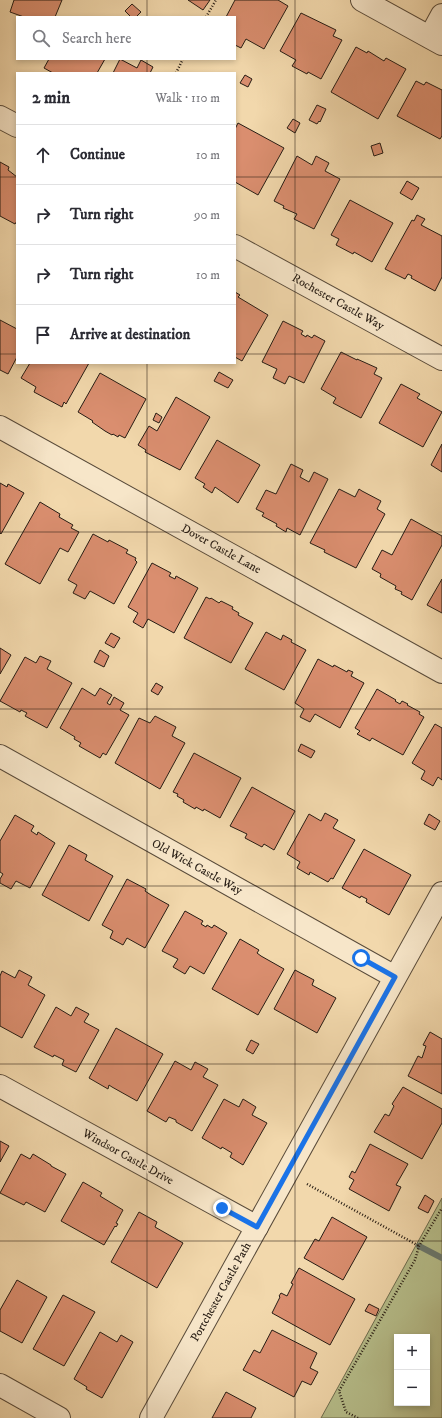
<!DOCTYPE html>
<meta charset="utf-8">
<style>
:root{--surface:#fff;--page:#f7f7f7;--text:#2b2b33;--muted:#7c7c81;--line:#e1e1e2}
body{margin:0;font-family:"IM FELL DW Pica",serif;background:var(--page);color:var(--text)}
.controls{position:absolute;right:12px;bottom:12px;display:grid;overflow:hidden;border-radius:0px;box-shadow:0 2px 6px #0003}
.controls button{width:36px;height:36px;display:grid;place-items:center;padding:0;border:0;border-bottom:1px solid var(--line);background:var(--surface);color:var(--text);font:20px sans-serif}
.stop{position:absolute;width:12px;height:12px;margin:-9px;border:3px solid #1a73e8;border-radius:50%;background:#fff}
.stop.end{background:#1a73e8;border-color:#fff;box-shadow:0 1px 4px #0008}
.list{margin:0;padding:0;list-style:none}
h2{display:flex;justify-content:space-between;align-items:center;height:52px;margin:0;padding:0 16px;font-size:17px}
h2 small{font-size:13px;font-weight:400;color:var(--muted)}
.list li{display:grid;grid-template-columns:26px 1fr auto;gap:12px;align-items:center;box-sizing:border-box;height:60px;padding:0 16px;border-top:1px solid var(--line)}
.list b{display:block;font-size:15px;white-space:nowrap}
.list em{font-size:13px;font-style:normal;color:var(--muted)}
.icon{flex:none;width:22px;height:22px;fill:none;stroke:currentColor;stroke-width:2;stroke-linecap:round;stroke-linejoin:round}
.map{position:relative;flex:none;width:442px;height:1418px;overflow:hidden}
.search{position:absolute;background:var(--surface);box-shadow:0 2px 6px #0003;left:16px;top:16px;width:220px;height:44px;display:flex;align-items:center;gap:10px;box-sizing:border-box;padding:0 14px;border-radius:0px;color:var(--muted);font-size:15px}
.panel{position:absolute;background:var(--surface);box-shadow:0 2px 6px #0003;left:16px;top:72px;width:220px;height:292px;border-radius:0px}
.map>svg:first-child{display:block}
</style>
<div class="map">
<svg width="442" height="1418" viewBox="0 0 442 1418">
<rect width="100%" height="100%" fill="#f2d8ac"/>
<filter id="stains"><feTurbulence type="fractalNoise" baseFrequency=".005" numOctaves="4"/><feColorMatrix values="0 0 0 0 .2 0 0 0 0 .09 0 0 0 0 .02 0 0 0 .5 -.17"/></filter>
<radialGradient id="worn" r=".72"><stop offset=".6" stop-color="#630" stop-opacity="0"/><stop offset="1" stop-color="#630" stop-opacity=".3"/></radialGradient>
<path fill="#b7bf8c" stroke="#6e6e50" fill-rule="evenodd" d="M442 1198V1418H321ZM397 1337H427V1403H397Z"/>
<g fill="none" stroke-linecap="round" stroke-linejoin="round">
<path stroke="#6c7a70" stroke-width="6" d="M419 1246 442 1258"/>
</g>
<g fill="#da8e6f" stroke="#261c14">
<path d="M14 0H62L55 17H24L10 12Z"/>
<path d="M188 0H210L203 10Z"/>
<path d="M235 0H278L288 6 264 49 246 39 241 48 235 45V17H226Z"/>
<path d="M132 4 141 12 136 17H131L125 11Z"/>
<path d="M301 13 336 30 333 36 342 40 321 79 308 72 307 74 292 66 296 60 280 51Z"/>
<path d="M356 47 367 53 368 51 384 61 386 58 406 69 378 119 331 92Z"/>
<path d="M49 59H105L97 73H53L44 68Z"/>
<path d="M120 59 137 68 141 60 153 67 150 73H113Z"/>
<path d="M245 75 252 79 248 87 240 83Z"/>
<path d="M416 81 424 85 426 82 442 90V136L440 139 397 116Z"/>
<path d="M317 105 326 109 320 122 319 121 317 124 309 120Z"/>
<path d="M293 119 300 123 295 133 287 128Z"/>
<path d="M238 123 284 148 258 195 235 182V129Z"/>
<path d="M380 143 383 153 374 156 371 146Z"/>
<path d="M297 156 312 165 316 156 329 163 325 171 340 179 314 229 294 219 297 214 283 208 284 206 274 201Z"/>
<path d="M0 162 9 167 8 170 17 177V221L15 224 0 216Z"/>
<path d="M407 181 419 188 412 200 400 193Z"/>
<path d="M350 200 393 223 372 262 354 252 353 254 336 245 339 239 331 235Z"/>
<path d="M417 215 425 219 421 225 442 236V277L435 291 411 278 412 276 408 274 405 279 385 269 412 220 414 221Z"/>
<path d="M235 292 240 295 238 297 268 315 242 361 235 357Z"/>
<path d="M0 320 17 329V357L8 374 0 370Z"/>
<path d="M283 321 303 331 301 334 306 337 307 335 312 338 314 335 325 341 304 383 289 376 285 384 273 378 277 369 262 362Z"/>
<path d="M341 352 357 360V359L377 368 374 374 382 378 361 418 333 403 336 398 321 389Z"/>
<path d="M30 363H89L66 404 64 402 62 407 34 392 36 387 21 378Z"/>
<path d="M219 372 233 380 228 388 214 381Z"/>
<path d="M100 373 146 399 125 438 119 435 118 437 113 434 112 435 105 431 92 422 93 421 78 412Z"/>
<path d="M401 384 420 394 417 398 442 412 423 447 379 423Z"/>
<path d="M176 397 210 417 180 470 145 452 146 450 138 445 149 426 157 431Z"/>
<path d="M156 413 162 417 159 423 153 420Z"/>
<path d="M217 440 260 465 238 503 215 487 212 493 203 487 205 484 195 478Z"/>
<path d="M442 444V472L431 465Z"/>
<path d="M291 464 303 470 300 477 309 482 314 472 328 479 300 535 287 528 286 532 276 526 277 524 262 516 264 513 256 509 266 490 276 494Z"/>
<path d="M0 483 7 487 8 484 24 493 1 534 0 533Z"/>
<path d="M339 489 355 497 359 489 362 491 381 501 377 509 385 514 356 568 324 552 325 550 310 543Z"/>
<path d="M40 502 60 514 59 517 73 525 71 528 79 532 68 552 60 548 40 584 5 564Z"/>
<path d="M411 519 442 536V545L412 600 401 594 402 592 395 589 396 586 380 577 381 574 372 569 382 550 392 555Z"/>
<path d="M93 534 108 542 109 540 128 550 126 553 136 558 135 560 137 562 114 604 90 591 85 599 73 593 77 585 68 580Z"/>
<path d="M152 563 171 573 169 576 175 579 176 576 198 588 174 633 148 619 143 628 133 622 138 613 128 607Z"/>
<path d="M442 579V613L427 605Z"/>
<path d="M206 597 210 599 211 598 219 603 221 601 233 607 232 609 239 613 238 615 253 623 231 663 184 638Z"/>
<path d="M266 632 281 640 283 635 292 640 291 642 306 650 284 690 245 669Z"/>
<path d="M111 633 120 638 114 648 105 643Z"/>
<path d="M0 648 11 655 0 674Z"/>
<path d="M100 650 109 656 104 667 94 662Z"/>
<path d="M40 656 51 661 47 669 72 683 47 728 25 716 27 713 21 710 20 712 0 701 25 657 36 663Z"/>
<path d="M318 659 333 667 334 665 347 672 348 670 353 672 351 676 364 683 340 728 315 714 310 722 300 717 304 709 295 703Z"/>
<path d="M156 683 163 687 158 695 151 691Z"/>
<path d="M82 688 95 696 100 688 112 695 107 703 110 705 114 697 124 703 120 710 129 715 106 755 103 753 100 758 79 746 81 743 74 739 75 737 60 728Z"/>
<path d="M377 689 396 700 395 701 400 704 402 701 408 704 407 705 420 712 419 714 424 717 403 755 372 738 370 741 357 734 360 731 355 728Z"/>
<path d="M155 716 176 727 172 736 185 743 160 789 115 763 139 718 150 723Z"/>
<path d="M435 724 442 728V780L438 777 433 786 421 779 425 771 412 763Z"/>
<path d="M301 744 315 751 311 758 298 751Z"/>
<path d="M194 753 241 778 220 818 204 809 203 811 196 807 195 809 183 802 184 800 177 796 178 794 173 792Z"/>
<path d="M252 787 295 811 274 850 264 844 262 847 245 838 247 834 230 826Z"/>
<path d="M325 813 338 820 333 828 355 840 333 879 331 878 328 882 310 872 309 875 297 868 300 862 287 854 309 814 321 821Z"/>
<path d="M429 814 440 821 435 830 424 824Z"/>
<path d="M15 815 34 826 31 831 37 835 38 832 55 843 30 888 16 881 11 889 0 883V879L3 874 0 872V841Z"/>
<path d="M69 845 87 855 85 860 113 876 89 921 42 895Z"/>
<path d="M364 849 411 875 389 915 366 902 367 899 361 896 360 898 342 888Z"/>
<path d="M127 879 146 889 145 891 151 895 169 905 145 948 127 938 123 945 110 938 113 931 102 925Z"/>
<path d="M185 911 203 921 201 924 206 927 207 925 212 928 214 925 227 933 204 974 190 966 185 974 173 967 178 959 162 951Z"/>
<path d="M240 939 259 950 257 953 261 956 284 969 258 1015 212 989Z"/>
<path d="M19 970 32 977 28 985 45 995 22 1038 0 1026V976L2 971 15 978Z"/>
<path d="M295 970 314 980 312 985 336 998 317 1033 274 1009Z"/>
<path d="M56 1007 71 1016 76 1007 89 1014 84 1022 99 1030 76 1072 62 1065 64 1060 54 1055 53 1057 34 1047Z"/>
<path d="M116 1028 163 1054 137 1101 112 1087 109 1085 108 1089 89 1078Z"/>
<path d="M430 1032 442 1039V1094L408 1076 418 1056 422 1058 426 1046 423 1045Z"/>
<path d="M251 1040 259 1044 253 1054 246 1050Z"/>
<path d="M175 1061 191 1070 195 1062 208 1069 203 1077 218 1085 192 1131 176 1122V1120L169 1117 166 1122 147 1111Z"/>
<path d="M403 1087 442 1109V1123L422 1159 374 1132 385 1114 389 1116 394 1106 392 1104Z"/>
<path d="M224 1099 239 1107 243 1099 256 1107 252 1115 267 1123 243 1165 230 1157 232 1153 222 1147 221 1149 202 1138Z"/>
<path d="M0 1141 9 1146 0 1162Z"/>
<path d="M370 1144 408 1164 396 1185 401 1187 389 1211 349 1189 354 1180 349 1177 352 1171 355 1173Z"/>
<path d="M21 1154 30 1159 33 1154 51 1165V1166L66 1174 45 1212 26 1202 24 1205 0 1193Z"/>
<path d="M83 1182 102 1193 100 1196 123 1210 116 1223 118 1224 116 1227 115 1226 104 1245 61 1221Z"/>
<path d="M425 1195 434 1201 428 1213 418 1208Z"/>
<path d="M139 1212 157 1222 155 1227 183 1243 157 1288 111 1262Z"/>
<path d="M332 1217 367 1237 343 1280 304 1258 315 1239 319 1241Z"/>
<path d="M299 1268 355 1299 330 1345 272 1313 280 1297 279 1296 281 1293 287 1296 293 1284 291 1283Z"/>
<path d="M17 1280 47 1297 22 1343 0 1331V1310Z"/>
<path d="M63 1295 95 1312 64 1366 33 1349Z"/>
<path d="M369 1304 379 1309 376 1316 365 1311Z"/>
<path d="M272 1330 317 1353 310 1368 318 1372 311 1385 302 1381 294 1397 243 1370 254 1350 260 1353Z"/>
<path d="M100 1332 117 1342 121 1335 133 1342 102 1398 86 1389 87 1387 74 1379Z"/>
<path d="M226 1392 256 1408 251 1418H212Z"/>
</g>
<g fill="none" stroke-linecap="round" stroke-linejoin="round">
<g stroke="#594b3a" stroke-width="24">
<g id="street">
<path d="M362 0 442 44"/>
<path d="M430 37 442 15"/>
<path d="M0 117 17 126"/>
<path d="M235 246 442 359"/>
<path d="M0 427 442 672"/>
<path d="M0 756 395 977"/>
<path d="M0 1086 257 1227"/>
<path d="M0 1385 59 1418"/>
<path d="M151 1418 442 893"/>
</g>
</g>
<g stroke="#261c14" stroke-width="2.5" stroke-dasharray="1 2" stroke-linecap="butt">
<path d="M206 17 216 0"/>
<path d="M176 73 183 59"/>
<path d="M307 1184 419 1246"/>
<path d="M358 1418 346 1412 339 1391 415 1260 419 1246 442 1208"/>
</g>
<use href="#street" stroke="#f7e6c9" stroke-width="22"/>
</g>
<g fill="none" stroke-linecap="round" stroke-linejoin="round">
<path stroke="#1a73e8" stroke-width="5" d="M222 1208 257 1227 395 977 361 958"/>
</g>
<path fill="none" stroke="#261c14" stroke-width="1" stroke-opacity="0.55" d="M147 0V17M295 0V1418M147 59V73M0 177H17M235 177H442M0 354H17M235 354H442M147 363V1418M0 532H442M0 709H442M0 886H442M0 1064H442M0 1241H442"/>
<g text-anchor="middle" dominant-baseline="central" stroke-width="3" stroke-linejoin="round" paint-order="stroke">
<g font-size="12" fill="#261c14" stroke="#f7e6c9">
<text transform="translate(338 302) rotate(29)">Rochester Castle Way</text>
<text transform="translate(221 549) rotate(29)">Dover Castle Lane</text>
<text transform="translate(197 867) rotate(29)">Old Wick Castle Way</text>
<text transform="translate(128 1157) rotate(29)">Windsor Castle Drive</text>
<text transform="translate(221 1292) rotate(-61)">Portchester Castle Path</text>
</g>
</g>
<rect width="100%" height="100%" filter="url(#stains)"/>
<rect width="100%" height="100%" fill="url(#worn)"/>
</svg>
<div class="controls">
<button>+</button>
<button>−</button>
</div>
<div class="stop" style="left:361px;top:958px"></div>
<div class="stop end" style="left:222px;top:1208px"></div>
<div class="search"><svg class="icon" aria-label="search" viewBox="0 0 24 24"><circle cx="10" cy="10" r="6"/><path d="M15 15l6 6"/></svg>Search here</div>
<section class="panel">
<h2>2 min<small>Walk · 110 m</small></h2>
<ul class="list">
<li><svg class="icon" aria-label="ahead" viewBox="0 0 24 24"><path d="M12 20V5M6 11l6-6 6 6"/></svg><div><b>Continue</b></div><em>10 m</em></li>
<li><svg class="icon" aria-label="right" viewBox="0 0 24 24"><path d="M7 20v-9h11M14 6l5 5-5 5"/></svg><div><b>Turn right</b></div><em>90 m</em></li>
<li><svg class="icon" aria-label="right" viewBox="0 0 24 24"><path d="M7 20v-9h11M14 6l5 5-5 5"/></svg><div><b>Turn right</b></div><em>10 m</em></li>
<li><svg class="icon" aria-label="arrive" viewBox="0 0 24 24"><path d="M6 21V4h12l-3 4 3 4H6"/></svg><div><b>Arrive at destination</b></div></li>
</ul>
</section>
</div>
